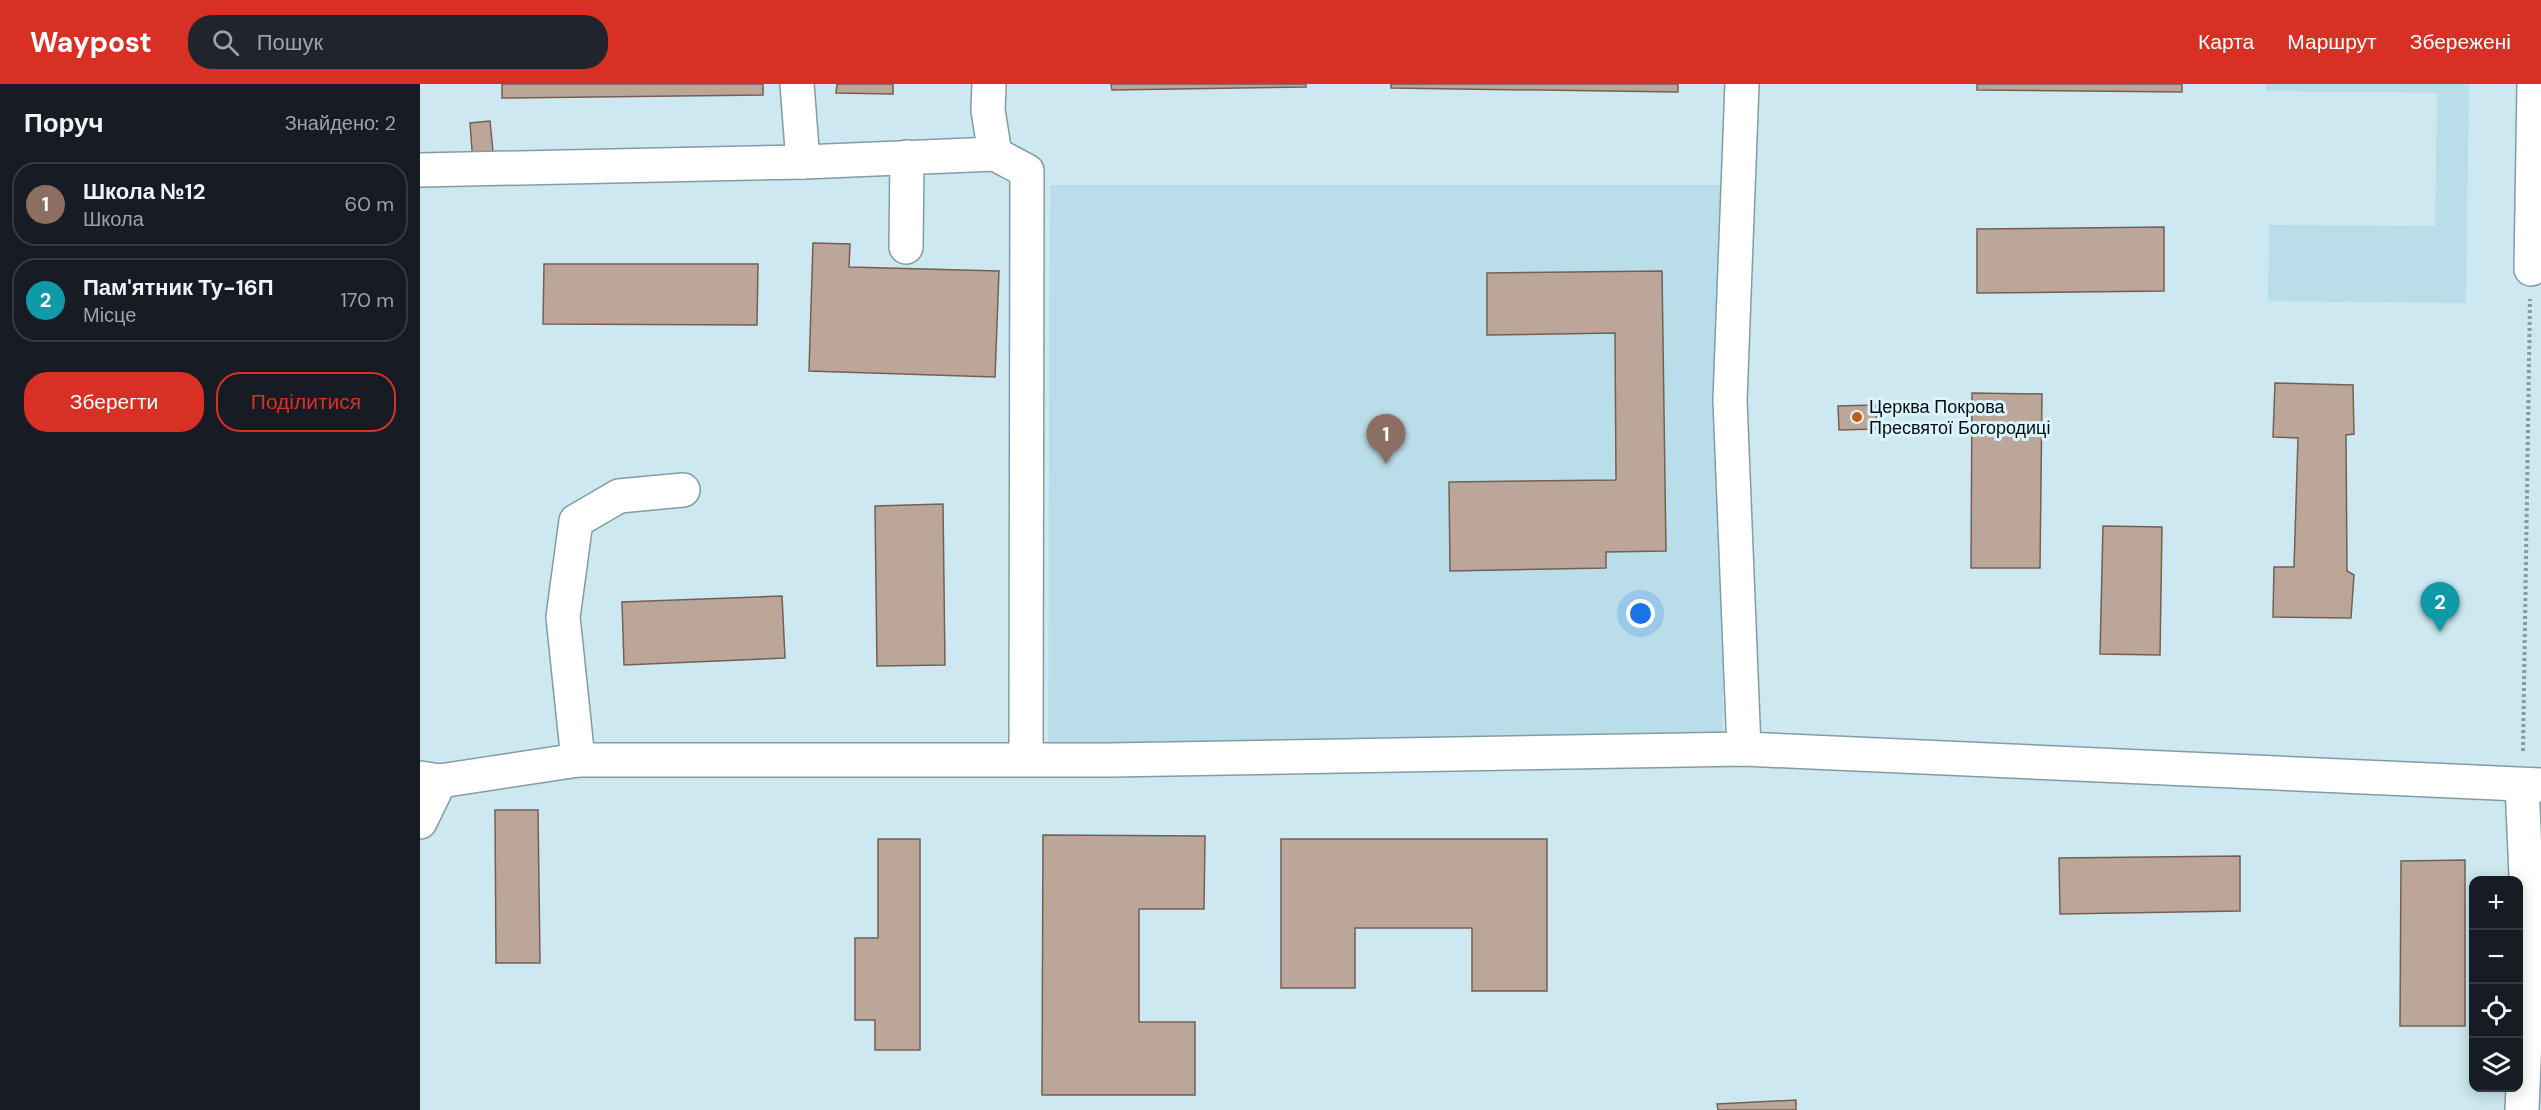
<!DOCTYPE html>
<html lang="uk">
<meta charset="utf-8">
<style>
:root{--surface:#171b24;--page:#20242c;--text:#f1f3f6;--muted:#9ea1a6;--line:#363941;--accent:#d93025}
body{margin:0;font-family:"DM Sans",sans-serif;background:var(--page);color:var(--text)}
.controls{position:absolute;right:18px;bottom:18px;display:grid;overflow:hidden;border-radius:12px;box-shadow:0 3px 15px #0003}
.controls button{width:54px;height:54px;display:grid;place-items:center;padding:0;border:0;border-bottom:2px solid var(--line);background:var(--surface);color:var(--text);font:30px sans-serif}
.you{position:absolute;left:1221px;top:530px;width:21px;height:21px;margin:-15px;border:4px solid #fff;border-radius:50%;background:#1a73e8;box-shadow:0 0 0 9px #1a73e833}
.badge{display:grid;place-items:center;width:39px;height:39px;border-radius:50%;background:var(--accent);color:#fff;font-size:20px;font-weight:700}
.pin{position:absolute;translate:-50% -50px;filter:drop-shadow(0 2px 3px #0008)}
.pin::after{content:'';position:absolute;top:32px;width:21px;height:18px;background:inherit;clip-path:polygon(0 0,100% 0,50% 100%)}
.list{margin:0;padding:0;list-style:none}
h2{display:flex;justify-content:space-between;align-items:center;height:78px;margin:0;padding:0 24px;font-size:26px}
h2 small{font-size:20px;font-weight:400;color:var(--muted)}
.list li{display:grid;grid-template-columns:39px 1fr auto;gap:18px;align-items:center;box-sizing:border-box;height:84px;margin:0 12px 12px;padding:0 12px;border:2px solid var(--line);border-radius:24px}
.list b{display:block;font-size:22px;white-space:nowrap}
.list p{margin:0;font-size:20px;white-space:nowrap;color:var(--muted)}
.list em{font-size:20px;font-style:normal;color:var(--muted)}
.actions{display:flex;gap:12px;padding:18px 24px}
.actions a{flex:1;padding:14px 0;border:2px solid var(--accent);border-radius:24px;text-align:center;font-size:21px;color:var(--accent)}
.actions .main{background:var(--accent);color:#fff}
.icon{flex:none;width:33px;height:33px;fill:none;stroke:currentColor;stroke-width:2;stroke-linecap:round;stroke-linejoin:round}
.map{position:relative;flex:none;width:2121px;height:1026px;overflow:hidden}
header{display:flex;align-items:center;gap:36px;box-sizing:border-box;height:84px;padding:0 30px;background:var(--accent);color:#fff}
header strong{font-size:28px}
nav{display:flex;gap:33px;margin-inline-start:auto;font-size:21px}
.search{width:420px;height:54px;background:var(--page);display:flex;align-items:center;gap:15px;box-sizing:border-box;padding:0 21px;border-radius:24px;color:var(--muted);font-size:22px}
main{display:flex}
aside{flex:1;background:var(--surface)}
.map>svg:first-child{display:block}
</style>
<header>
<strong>Waypost</strong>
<div class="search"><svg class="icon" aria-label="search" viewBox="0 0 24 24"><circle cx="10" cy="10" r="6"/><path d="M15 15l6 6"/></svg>Пошук</div>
<nav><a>Карта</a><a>Маршрут</a><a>Збережені</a></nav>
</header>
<main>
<aside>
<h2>Поруч<small>Знайдено: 2</small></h2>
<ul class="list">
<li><span class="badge" style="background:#8d6e63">1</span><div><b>Школа №12</b><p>Школа</p></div><em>60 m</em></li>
<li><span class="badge" style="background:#0f9aa8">2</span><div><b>Пам'ятник Ту-16П</b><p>Місце</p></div><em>170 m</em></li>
</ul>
<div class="actions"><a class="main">Зберегти</a><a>Поділитися</a></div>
</aside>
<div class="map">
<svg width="2121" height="1026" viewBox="0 0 2121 1026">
<rect width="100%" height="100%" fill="#cde8f0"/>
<g fill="#badee9">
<path d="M1846 0H2049L2046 219 1848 217 1849 141 2015 142 2017 9 1846 7Z"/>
<path d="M630 101H1305L1303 659H628Z"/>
</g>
<g fill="#bca69a" stroke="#736055" stroke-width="1.5">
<path d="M82 0H343V11L82 14Z"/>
<path d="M417 0H473V10L416 9Z"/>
<path d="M691 0H886V3L692 6Z"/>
<path d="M971 0H1258V8L971 4Z"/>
<path d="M1557 0H1762V8L1557 6Z"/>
<path d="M70 37 74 78 53 80 50 39Z"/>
<path d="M1744 143V207L1557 209V145Z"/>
<path d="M393 159 430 160 429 183 579 187 575 293 389 287Z"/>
<path d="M124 180H338L337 241 123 240Z"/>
<path d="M1242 187 1246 467 1186 468V484L1030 487 1029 398 1196 396 1195 249 1067 251V189Z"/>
<path d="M1855 299 1933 301 1934 350 1926 351 1927 487 1934 491 1931 534 1853 533 1854 483H1874L1878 354 1853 353Z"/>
<path d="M1552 309 1622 310 1620 484H1551Z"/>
<path d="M1456 321 1457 345 1419 346 1418 322Z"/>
<path d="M523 420 525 581 457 582 455 422Z"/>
<path d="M1683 442 1742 443 1740 571 1680 570Z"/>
<path d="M362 512 365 574 204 581 202 518Z"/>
<path d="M75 726H118L120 879H76Z"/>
<path d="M623 751 785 752 784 825H719V938H775V1011H622Z"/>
<path d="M458 755H500V966H455V936H435V854H458Z"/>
<path d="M861 755H1127V907H1052V844H935V904H861Z"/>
<path d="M1820 772V827L1640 830 1639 774Z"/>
<path d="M2045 776V942H1980L1981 777Z"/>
<path d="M1376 1016V1026H1298L1297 1020Z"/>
</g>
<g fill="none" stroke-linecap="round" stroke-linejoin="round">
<g stroke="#829ca3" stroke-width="36">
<g id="minor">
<path d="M377 0 383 78"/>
<path d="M569 0 568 26 575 70 607 87 606 675"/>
<path d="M1322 0 1310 316 1324 665"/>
<path d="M0 86 383 78 575 70"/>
<path d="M486 163 487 73"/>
<path d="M2111 185 2114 0"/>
<path d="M158 676 143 533 156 437 199 412 263 406"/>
<path d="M0 694 20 697 158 676H691L1324 665 2121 701"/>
<path d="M0 738 20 697"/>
<path d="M2102 1026 2109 858 2102 701"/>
</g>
</g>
<path stroke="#879ba1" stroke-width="4" stroke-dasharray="3 3" stroke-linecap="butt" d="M2103 667 2110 215"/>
<use href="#minor" stroke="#fff" stroke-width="33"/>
</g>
<circle fill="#bc5d18" stroke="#daf5fd" stroke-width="2" cx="1437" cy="333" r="6"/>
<g text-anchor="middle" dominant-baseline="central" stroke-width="6" stroke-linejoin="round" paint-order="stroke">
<g font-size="18" fill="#050d10" stroke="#daf5fd" text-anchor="start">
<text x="1449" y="323">Церква Покрова<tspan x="1449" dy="21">Пресвятої Богородиці</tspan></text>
</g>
</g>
</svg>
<div class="controls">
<button>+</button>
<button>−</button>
<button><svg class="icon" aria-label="locate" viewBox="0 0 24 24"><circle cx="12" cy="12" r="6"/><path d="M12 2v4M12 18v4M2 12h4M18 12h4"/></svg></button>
<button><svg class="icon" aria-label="layers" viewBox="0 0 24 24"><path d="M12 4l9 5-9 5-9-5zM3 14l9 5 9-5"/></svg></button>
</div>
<div class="you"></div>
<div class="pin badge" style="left:966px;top:380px;background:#8d6e63">1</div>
<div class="pin badge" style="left:2020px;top:548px;background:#0f9aa8">2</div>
</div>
</main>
